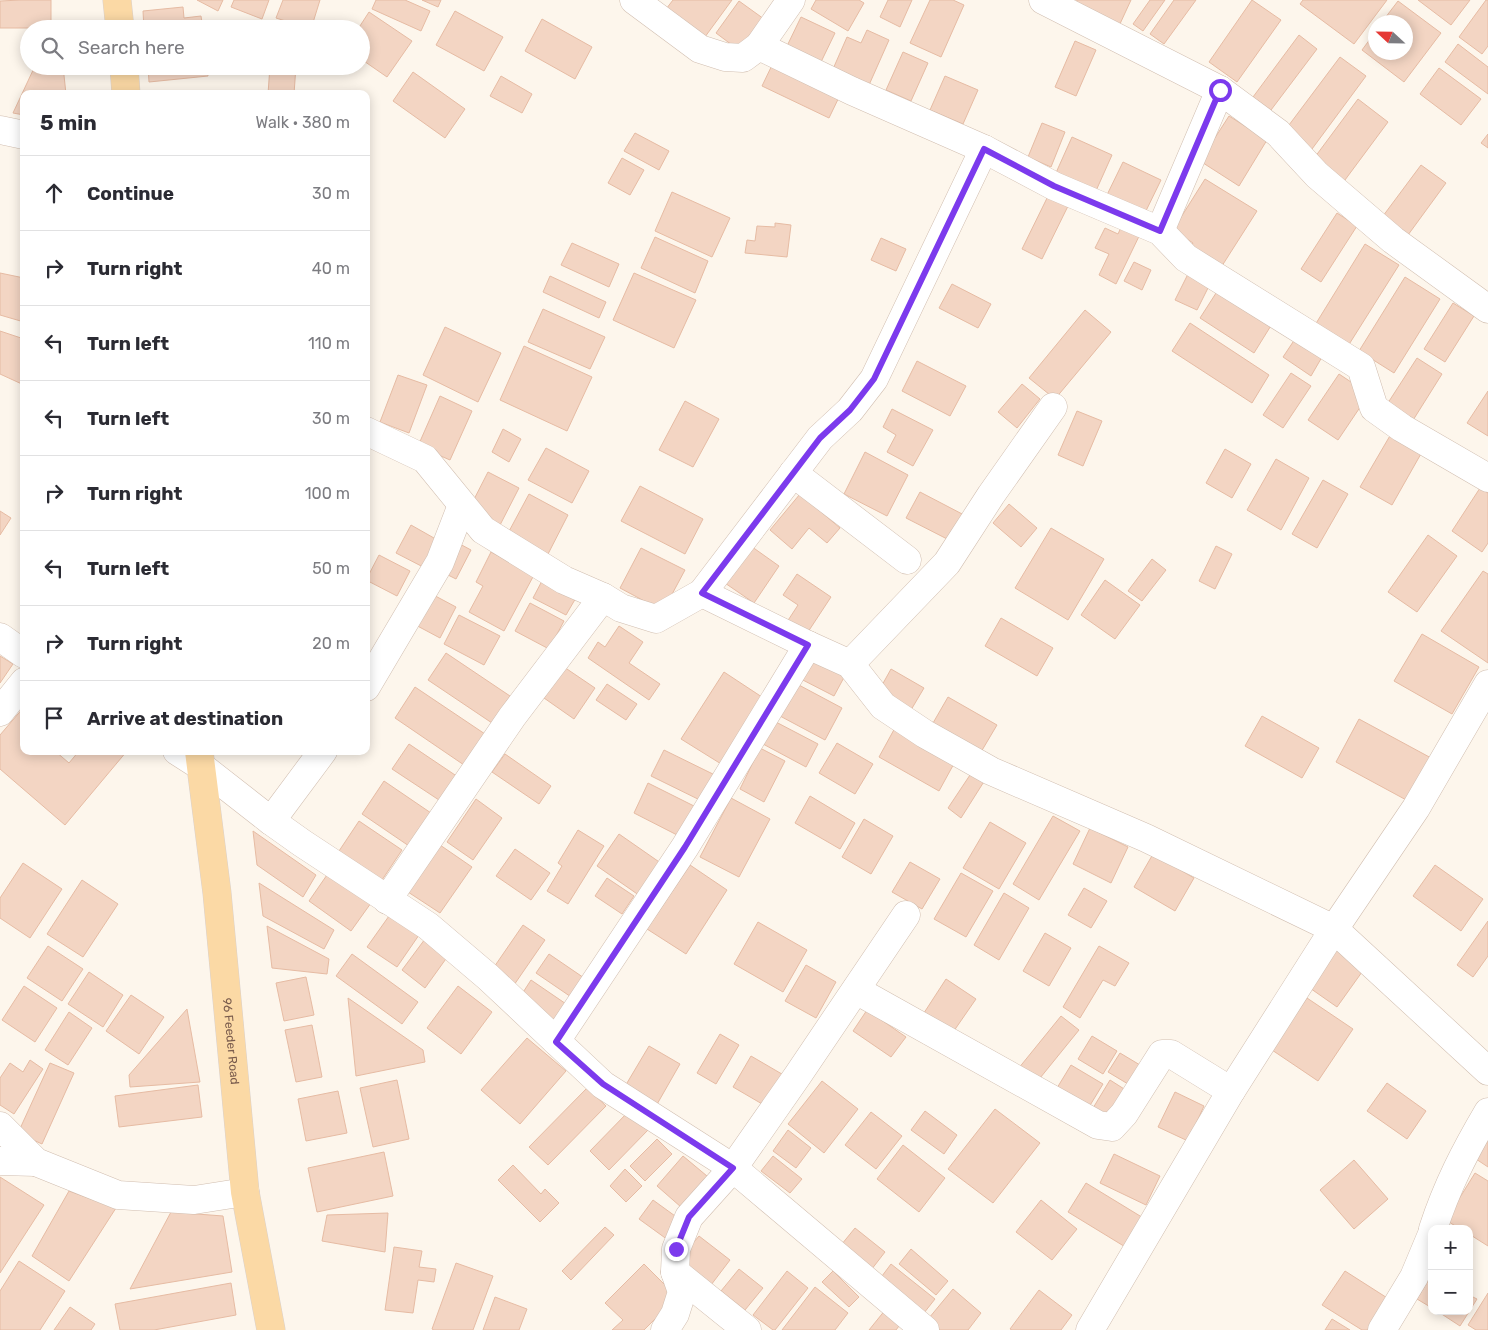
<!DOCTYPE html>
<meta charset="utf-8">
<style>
:root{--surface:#fff;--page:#f2f2f3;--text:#2b2b33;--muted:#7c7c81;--line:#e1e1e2}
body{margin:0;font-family:Rubik,sans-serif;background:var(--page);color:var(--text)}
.controls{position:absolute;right:15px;bottom:15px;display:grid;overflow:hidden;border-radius:10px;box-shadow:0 2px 12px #0003}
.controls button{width:45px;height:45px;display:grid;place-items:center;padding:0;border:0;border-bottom:1px solid var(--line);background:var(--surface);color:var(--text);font:25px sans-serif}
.compass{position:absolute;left:1368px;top:15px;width:45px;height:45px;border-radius:50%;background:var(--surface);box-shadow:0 2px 12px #0003;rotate:292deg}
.stop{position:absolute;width:15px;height:15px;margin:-11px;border:4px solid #7c3aed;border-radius:50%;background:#fff}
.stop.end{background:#7c3aed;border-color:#fff;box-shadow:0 1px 5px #0008}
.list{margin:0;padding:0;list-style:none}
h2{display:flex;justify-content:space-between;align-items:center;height:65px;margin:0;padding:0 20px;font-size:21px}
h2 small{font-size:16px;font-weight:400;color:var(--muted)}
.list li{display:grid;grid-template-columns:32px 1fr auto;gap:15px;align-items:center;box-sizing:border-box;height:75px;padding:0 20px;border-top:1px solid var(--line)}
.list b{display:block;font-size:19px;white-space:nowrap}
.list em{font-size:16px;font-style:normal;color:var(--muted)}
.icon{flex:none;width:28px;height:28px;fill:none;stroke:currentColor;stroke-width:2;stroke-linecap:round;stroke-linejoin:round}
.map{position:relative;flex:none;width:1488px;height:1330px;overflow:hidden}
.search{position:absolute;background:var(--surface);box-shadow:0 2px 12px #0003;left:20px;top:20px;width:350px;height:55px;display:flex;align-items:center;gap:12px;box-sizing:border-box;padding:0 18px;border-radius:28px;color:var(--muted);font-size:19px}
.panel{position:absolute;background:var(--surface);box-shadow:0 2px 12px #0003;left:20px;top:90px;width:350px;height:665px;border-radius:10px}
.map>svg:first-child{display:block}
</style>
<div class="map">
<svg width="1488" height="1330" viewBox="0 0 1488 1330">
<rect width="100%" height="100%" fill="#fdf6ec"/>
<g fill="#f3d5c3" stroke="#e6bba3">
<path d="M21 0H51V28H0V1Z"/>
<path d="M197 0H223L218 11Z"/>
<path d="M234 0H269L262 19 231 7Z"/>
<path d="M283 0H320L311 29 276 18Z"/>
<path d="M376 0H405L430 11 421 31 372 9Z"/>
<path d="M422 0H441L438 7Z"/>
<path d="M673 0H732L702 41 663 13Z"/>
<path d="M816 0H859L864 3 848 31 811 9Z"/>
<path d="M888 0H912L900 27 880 17Z"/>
<path d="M930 0H953L964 5 941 57 910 43Z"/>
<path d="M1077 0H1131L1119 26 1075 5Z"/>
<path d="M1150 0H1165L1143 31 1133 24Z"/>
<path d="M1174 0H1196L1164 44 1150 34Z"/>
<path d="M1252 0 1281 20 1237 82 1209 62Z"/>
<path d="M1303 0H1387L1354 44 1300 4Z"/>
<path d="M1418 0H1470L1451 25Z"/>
<path d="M1486 0H1488V46L1482 54 1459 37Z"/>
<path d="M739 1 764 19 740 51 716 33Z"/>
<path d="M1398 1 1441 33 1404 82 1362 50 1376 31V52H1406V22H1382Z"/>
<path d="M183 7 184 18 201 16 203 29H144L143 11Z"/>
<path d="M455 11 503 37 484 71 436 45Z"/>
<path d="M369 12 412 41 387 77 361 59V29H358Z"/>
<path d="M801 17 835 33 821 62 787 46Z"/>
<path d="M542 19 592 47 575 79 525 51Z"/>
<path d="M867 30 889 40 869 85 833 69 847 37 861 43Z"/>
<path d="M1299 35 1317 49 1271 110 1253 97Z"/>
<path d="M1075 41 1096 50 1076 96 1055 87Z"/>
<path d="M1458 44 1488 67V94L1445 62Z"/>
<path d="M903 52 928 63 911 101 886 90Z"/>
<path d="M1340 57 1366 76 1312 149 1286 129Z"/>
<path d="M775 59 842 91 829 118 762 86Z"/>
<path d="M35 66H63L66 94H24V115L13 113Z"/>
<path d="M148 66H207L208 76 149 82Z"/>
<path d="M270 66H296L294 94H268Z"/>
<path d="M1439 68 1481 99 1461 125 1420 94Z"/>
<path d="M413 72 465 109 445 138 393 101Z"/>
<path d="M501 76 532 94 522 113 490 96Z"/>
<path d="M945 76 978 90 963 124 930 110Z"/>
<path d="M1358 99 1388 122 1342 184 1312 161Z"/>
<path d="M1229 116 1267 140 1239 186 1200 161Z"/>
<path d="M1042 123 1065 132 1051 167 1028 157Z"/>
<path d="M635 133 669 151 659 170 624 151Z"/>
<path d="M1488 134V148L1481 143Z"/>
<path d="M1072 137 1112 155 1095 193 1055 175Z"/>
<path d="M622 158 644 170 630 195 608 183Z"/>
<path d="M1123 162 1161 180 1142 219 1104 201Z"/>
<path d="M1421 165 1446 183 1408 235 1383 216Z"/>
<path d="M1205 179 1257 211 1220 269 1189 249 1193 243 1173 230Z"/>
<path d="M672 192 730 218 712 257 655 231Z"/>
<path d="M1050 192 1070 202 1042 259 1022 249Z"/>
<path d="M1337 213 1357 226 1321 282 1301 269Z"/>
<path d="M1125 219 1143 228 1116 284 1099 275 1109 254 1095 248 1105 228 1118 234Z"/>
<path d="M775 223 791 225 787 257 745 253 747 240 755 241 757 226 775 227Z"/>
<path d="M655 237 708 261 695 293 641 268Z"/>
<path d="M881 238 906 249 896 271 871 260Z"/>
<path d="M572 243 619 264 609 287 561 265Z"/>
<path d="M1365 244 1399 265 1348 346 1315 325Z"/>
<path d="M1134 262 1151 270 1142 290 1124 281Z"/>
<path d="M1190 270 1212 280 1197 310 1175 300Z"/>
<path d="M0 273 24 278V322L0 315Z"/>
<path d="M634 273 696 300 674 348 613 320Z"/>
<path d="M550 276 606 302 599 318 543 292Z"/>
<path d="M1405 277 1440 299 1394 373 1359 351Z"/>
<path d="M952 284 991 304 978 328 939 308Z"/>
<path d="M1218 290 1272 324 1254 353 1200 318Z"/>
<path d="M1453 303 1474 316 1445 362 1424 349Z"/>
<path d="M543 309 605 337 590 369 528 342Z"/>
<path d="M1085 310 1111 332 1055 399 1029 378Z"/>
<path d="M1190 323 1269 375 1252 403 1172 351Z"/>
<path d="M445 327 501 353 478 402 423 375Z"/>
<path d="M0 331 24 339V385L0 374Z"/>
<path d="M1295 339 1322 357 1311 376 1283 357Z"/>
<path d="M524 346 592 377 567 431 500 400Z"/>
<path d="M1417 358 1442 374 1410 425 1384 409Z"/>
<path d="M917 361 966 386 950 416 902 391Z"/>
<path d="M1291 373 1311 386 1283 428 1263 415Z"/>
<path d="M1339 374 1369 394 1338 440 1308 420Z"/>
<path d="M398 375 427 385 409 433 380 422Z"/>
<path d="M1022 384 1040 399 1017 428 998 412Z"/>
<path d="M1488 391V436L1467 423Z"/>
<path d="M440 396 472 411 450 460 418 446Z"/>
<path d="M685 401 719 419 693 467 659 450Z"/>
<path d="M892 409 933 430 913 466 887 452 896 435 883 427Z"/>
<path d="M1077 411 1102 421 1083 466 1058 455Z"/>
<path d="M503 429 521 439 509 462 492 452Z"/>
<path d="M1391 434 1422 452 1392 505 1360 487Z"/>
<path d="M546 448 589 471 572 503 528 480Z"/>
<path d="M1225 449 1251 464 1232 498 1206 483Z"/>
<path d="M865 452 908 475 887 516 844 494Z"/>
<path d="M1276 459 1309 478 1281 530 1247 510Z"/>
<path d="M488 472 519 488 499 527 468 511Z"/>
<path d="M1323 480 1348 494 1317 548 1292 534Z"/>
<path d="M640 486 703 519 685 554 621 521Z"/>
<path d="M1480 488 1488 493V543L1482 552 1452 531Z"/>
<path d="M920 492 966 516 953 542 906 518Z"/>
<path d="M529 494 568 515 547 556 507 535Z"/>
<path d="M800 494 840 528 827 543 809 528 792 549 770 530Z"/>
<path d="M1009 504 1037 528 1021 547 993 523Z"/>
<path d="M0 511 11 518 0 535Z"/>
<path d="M411 525 441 542 427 569 396 553Z"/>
<path d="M1051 528 1104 559 1068 620 1015 588Z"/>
<path d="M1428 535 1457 556 1417 612 1388 592Z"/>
<path d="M458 543 471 550 456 579 442 572Z"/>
<path d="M748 544 779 566 754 603 722 581Z"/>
<path d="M1216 546 1232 554 1215 589 1199 581Z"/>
<path d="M641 548 685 570 663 611 620 588Z"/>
<path d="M491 552 534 575 504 631 469 612 483 586 476 582Z"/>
<path d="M379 555 410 571 397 596 366 580Z"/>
<path d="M1152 559 1166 570 1142 601 1128 591Z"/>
<path d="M1483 571 1488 574V663L1441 631Z"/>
<path d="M797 574 831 597 804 638 785 625 798 605 783 595Z"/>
<path d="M543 579 577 596 566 615 533 598Z"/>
<path d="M1105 580 1140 605 1115 639 1081 615Z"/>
<path d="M426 591 456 607 440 638 410 622Z"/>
<path d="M530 603 564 621 549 649 515 631Z"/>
<path d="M459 615 500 636 484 665 444 644Z"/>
<path d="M1001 618 1053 648 1037 676 985 646Z"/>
<path d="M619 626 643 642 629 663 660 684 649 700 588 658 598 642 605 647Z"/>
<path d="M1422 634 1479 667 1452 714 1394 681Z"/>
<path d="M809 650 848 670 834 696 795 676Z"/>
<path d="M446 653 510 696 492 723 428 680Z"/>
<path d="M0 656 13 664 0 683Z"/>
<path d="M564 667 595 688 574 719 544 698Z"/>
<path d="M891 669 924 688 908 715 876 696Z"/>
<path d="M724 672 768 701 726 767 681 739Z"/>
<path d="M607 684 637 704 626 720 596 700Z"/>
<path d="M797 684 842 708 825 740 780 716Z"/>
<path d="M415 687 485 734 464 765 395 718Z"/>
<path d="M948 697 997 725 981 752 933 723Z"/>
<path d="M24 707V751H55L69 763 79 751H127L65 825 0 769V735Z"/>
<path d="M1262 716 1319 748 1302 778 1245 746Z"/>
<path d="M1359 719 1433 759 1410 802 1336 762Z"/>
<path d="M774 721 818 744 806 767 763 744Z"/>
<path d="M896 726 956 760 939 791 879 757Z"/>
<path d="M837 743 873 764 855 794 819 773Z"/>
<path d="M409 744 458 777 442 802 392 769Z"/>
<path d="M760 748 785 761 764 802 740 789Z"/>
<path d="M664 750 721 778 708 804 651 776Z"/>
<path d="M505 754 551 786 539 804 492 772Z"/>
<path d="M972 772 985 780 961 818 948 808Z"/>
<path d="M384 781 431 813 409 846 362 814Z"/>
<path d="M648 783 696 807 681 837 634 813Z"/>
<path d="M810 796 855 823 840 849 795 823Z"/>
<path d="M731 798 770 819 739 877 700 857Z"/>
<path d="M476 799 502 818 473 860 447 842Z"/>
<path d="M1053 816 1080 831 1039 900 1013 884Z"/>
<path d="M864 819 893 836 871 874 842 857Z"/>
<path d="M359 821 402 850 380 883 337 854Z"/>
<path d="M990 822 1026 843 999 889 963 868Z"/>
<path d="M1090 828 1128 847 1111 883 1073 864Z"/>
<path d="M578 830 604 846 568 904 547 891 562 866 558 863Z"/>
<path d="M253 831 316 875 303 897 257 865Z"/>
<path d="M619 834 665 866 643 898 597 866Z"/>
<path d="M440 845 472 867 440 913 408 892Z"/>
<path d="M515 849 550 873 531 900 496 876Z"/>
<path d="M1153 854 1194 878 1175 911 1134 887Z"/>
<path d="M910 862 940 879 922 909 892 892Z"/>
<path d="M23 863 62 889 30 938 0 918V898Z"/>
<path d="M690 865 727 890 686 954 647 929Z"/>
<path d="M1435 865 1483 899 1461 931 1413 896Z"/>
<path d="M329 872 371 903 351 931 309 901Z"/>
<path d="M961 873 993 891 966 937 934 919Z"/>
<path d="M607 878 634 896 622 914 595 896Z"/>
<path d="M82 880 118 904 83 957 47 934Z"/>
<path d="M259 883 334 930 324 949 263 916Z"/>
<path d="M1084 888 1107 901 1091 928 1068 915Z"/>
<path d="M1004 893 1029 908 999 960 974 945Z"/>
<path d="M389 916 419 935 397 967 367 947Z"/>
<path d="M1488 921V956L1473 977 1457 965Z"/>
<path d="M758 922 807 950 783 992 734 964Z"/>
<path d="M523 925 545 940 514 985 492 970Z"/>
<path d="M267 926 329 959 327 974 272 968Z"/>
<path d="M1045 933 1071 948 1049 986 1023 971Z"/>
<path d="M425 939 448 956 425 988 402 970Z"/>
<path d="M1337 945 1367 965 1337 1007 1307 986Z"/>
<path d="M48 946 83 969 62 1001 27 978Z"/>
<path d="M1099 946 1129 963 1115 986 1103 980 1080 1018 1063 1007Z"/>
<path d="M352 954 418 1002 402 1024 336 976Z"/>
<path d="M549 954 590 982 577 1001 536 973Z"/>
<path d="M806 965 836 982 816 1018 785 1001Z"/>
<path d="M89 972 123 995 103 1027 68 1004Z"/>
<path d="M306 977 314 1015 284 1021 276 983Z"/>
<path d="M946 979 976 999 949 1038 920 1019Z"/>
<path d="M531 980 572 1008 560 1024 520 997Z"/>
<path d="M24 986 57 1008 35 1042 2 1020Z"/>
<path d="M458 986 492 1012 461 1054 427 1028Z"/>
<path d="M131 995 164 1017 139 1054 106 1031Z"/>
<path d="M348 998 423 1050 425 1062 356 1076Z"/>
<path d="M1307 998 1353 1029 1318 1081 1272 1050Z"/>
<path d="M187 1009 200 1082 130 1087 129 1075Z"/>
<path d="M867 1010 906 1037 891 1057 853 1031Z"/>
<path d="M69 1012 92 1028 68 1065 45 1050Z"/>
<path d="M1061 1016 1079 1030 1036 1083 1018 1069Z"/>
<path d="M312 1025 322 1077 296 1082 285 1030Z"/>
<path d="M720 1034 739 1045 716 1084 697 1073Z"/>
<path d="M1092 1036 1117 1051 1103 1074 1078 1059Z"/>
<path d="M527 1038 566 1071 520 1124 481 1090Z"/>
<path d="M649 1046 680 1064 656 1106 624 1088Z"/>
<path d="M1120 1053 1150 1071 1138 1090 1108 1072Z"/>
<path d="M751 1056 787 1077 769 1108 733 1087Z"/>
<path d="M30 1060 43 1069 14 1114 0 1105V1078L10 1063 23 1072Z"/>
<path d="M50 1063 74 1073 42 1144 18 1133Z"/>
<path d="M1071 1065 1103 1084 1089 1107 1057 1088Z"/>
<path d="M397 1080 409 1139 373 1147 360 1088Z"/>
<path d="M1110 1080 1132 1094 1111 1126 1090 1113Z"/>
<path d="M822 1081 858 1109 824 1153 788 1124Z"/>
<path d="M1387 1083 1426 1111 1407 1139 1367 1111Z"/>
<path d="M198 1085 202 1117 119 1127 115 1096Z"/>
<path d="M587 1088 606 1106 548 1165 529 1147Z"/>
<path d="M338 1091 347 1133 306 1141 298 1099Z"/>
<path d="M1175 1092 1204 1106 1188 1141 1158 1127Z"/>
<path d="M995 1109 1040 1143 993 1203 948 1169Z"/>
<path d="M629 1111 648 1130 609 1170 590 1151Z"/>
<path d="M925 1111 957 1135 944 1154 911 1130Z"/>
<path d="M871 1112 902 1136 876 1169 845 1145Z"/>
<path d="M788 1130 811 1148 796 1168 773 1151Z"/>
<path d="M657 1139 672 1154 645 1181 630 1166Z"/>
<path d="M1488 1139V1167L1476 1159Z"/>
<path d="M903 1145 945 1178 919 1212 877 1179Z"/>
<path d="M384 1152 393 1196 317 1212 308 1168Z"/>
<path d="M1114 1154 1160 1176 1146 1205 1100 1183Z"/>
<path d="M683 1156 707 1176 681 1207 657 1186Z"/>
<path d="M773 1156 802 1179 790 1193 761 1171Z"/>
<path d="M1354 1160 1388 1199 1354 1229 1320 1190Z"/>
<path d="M513 1165 541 1194 545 1189 559 1203 540 1222 498 1180Z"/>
<path d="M625 1169 642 1186 626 1202 610 1186Z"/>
<path d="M1475 1173 1488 1181V1246L1469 1234V1229H1460L1446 1220Z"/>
<path d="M0 1177 44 1205 0 1273Z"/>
<path d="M1086 1183 1145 1219 1127 1248 1068 1212Z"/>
<path d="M69 1191 116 1208 69 1281 32 1256Z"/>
<path d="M653 1200 682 1221 668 1240 639 1219Z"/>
<path d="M1041 1200 1077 1229 1052 1260 1016 1232Z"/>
<path d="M171 1212 223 1216 232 1272 130 1289Z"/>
<path d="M388 1213 385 1252 322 1241 327 1215Z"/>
<path d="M605 1227 614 1235 571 1280 562 1271Z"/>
<path d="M855 1228 885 1252 868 1274 837 1250Z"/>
<path d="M699 1236 730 1260 711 1285 679 1260Z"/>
<path d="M394 1247 422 1251 419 1267 436 1269 434 1282 418 1280 413 1313 385 1310Z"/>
<path d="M911 1249 948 1281 936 1295 899 1264Z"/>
<path d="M19 1261 65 1291 40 1330H0V1291Z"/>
<path d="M456 1263 493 1276 473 1330H434L432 1329Z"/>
<path d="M644 1264 677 1297 644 1330H612L623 1320 605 1303Z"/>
<path d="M891 1264 935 1299 920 1318 876 1284Z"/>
<path d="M739 1269 763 1288 745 1310 721 1291Z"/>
<path d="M787 1271 808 1288 775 1330H773L753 1315Z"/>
<path d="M833 1271 859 1297 849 1307 822 1282Z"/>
<path d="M1345 1271 1392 1301 1373 1330H1362L1322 1305Z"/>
<path d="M1432 1274V1308L1417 1299Z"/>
<path d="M231 1283 236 1315 154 1330H120L115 1304Z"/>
<path d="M815 1287 848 1313 835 1330H782Z"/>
<path d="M953 1289 981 1313 968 1330H931L924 1324Z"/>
<path d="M1039 1290 1072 1315 1061 1330H1012L1010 1329Z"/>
<path d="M1488 1293V1330H1476L1468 1325Z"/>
<path d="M1469 1295 1477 1299 1460 1326 1437 1311H1469Z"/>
<path d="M495 1297 527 1309 519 1330H483Z"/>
<path d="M70 1307 95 1324 91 1330H54Z"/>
<path d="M886 1309 902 1322 896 1330H869Z"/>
<path d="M1332 1319 1350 1330H1325Z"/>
</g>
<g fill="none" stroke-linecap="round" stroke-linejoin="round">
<g stroke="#d1beb0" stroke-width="29">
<g id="street">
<path d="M634 0 700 49 725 57 743 58 759 46 791 0"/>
<path d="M1043 0 1220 90 1278 133 1317 175 1393 240 1488 309"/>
<path d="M0 130 24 135"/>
<path d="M984 149 1054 186 1160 231 1186 258 1361 367 1374 408 1402 428 1488 478"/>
<path d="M1160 231 1220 90"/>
<path d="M366 431 425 459 483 530 564 580 603 597 621 608 656 619 702 593 820 438 850 410 874 379 984 149 852 91 759 46"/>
<path d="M793 473 907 560"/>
<path d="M702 593 808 645 850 664 883 706 925 734 991 771 1146 838 1334 929 1488 1071"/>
<path d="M0 637 24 654"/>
<path d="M850 664 947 563 991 495 1053 407"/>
<path d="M366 687 440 562 462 505"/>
<path d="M0 712 24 682"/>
<path d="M177 751 202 767 271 821 302 843 428 926 488 977 603 1085 733 1168 689 1217 676 1249 675 1272 682 1292 675 1314 665 1330"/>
<path d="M271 821 323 751"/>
<path d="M387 900 512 717 603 597"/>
<path d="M906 915 798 1075 733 1168 925 1330"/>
<path d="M856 990 1098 1125 1112 1127 1124 1114 1162 1054H1171L1231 1091"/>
<path d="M556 1041 685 847 808 645"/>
<path d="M0 1126 36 1162 118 1195 194 1200 245 1192"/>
<path d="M0 1161 36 1162"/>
<path d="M1433 1229C1447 1186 1465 1151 1488 1112"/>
<path d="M675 1272 747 1330"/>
<path d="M1090 1330 1231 1091 1334 929 1416 808 1488 684"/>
<path d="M1382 1330 1414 1277 1432 1234"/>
</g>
</g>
<g stroke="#dad1cd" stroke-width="29">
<g id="primary">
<path d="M117 0 120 29"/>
<path d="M124 66 126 94"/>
<path id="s1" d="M199 751 217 893 245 1192 271 1330"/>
</g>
</g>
<use href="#street" stroke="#fff" stroke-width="28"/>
<use href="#primary" stroke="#fbd9a5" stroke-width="28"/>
</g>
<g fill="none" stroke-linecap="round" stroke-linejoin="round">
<path stroke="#7c3aed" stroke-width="6" d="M676 1249 689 1217 733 1168 603 1084 556 1042 685 847 808 645 702 593 820 438 850 410 874 379 984 149 1054 186 1160 231 1220 90"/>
</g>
<g text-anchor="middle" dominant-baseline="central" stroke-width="4.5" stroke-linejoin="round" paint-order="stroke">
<g font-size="12" fill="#7a5c4d" stroke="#fffaf3">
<text stroke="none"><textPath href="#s1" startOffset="292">96 Feeder Road</textPath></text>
</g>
</g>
</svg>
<div class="controls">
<button>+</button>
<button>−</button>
</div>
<svg class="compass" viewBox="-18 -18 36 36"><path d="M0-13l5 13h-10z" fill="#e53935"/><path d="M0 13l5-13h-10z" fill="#7c7c81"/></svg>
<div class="stop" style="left:1220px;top:90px"></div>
<div class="stop end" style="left:676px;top:1249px"></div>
<div class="search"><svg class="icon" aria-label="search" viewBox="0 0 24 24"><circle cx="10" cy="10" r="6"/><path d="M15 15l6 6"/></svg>Search here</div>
<section class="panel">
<h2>5 min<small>Walk · 380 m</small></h2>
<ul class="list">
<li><svg class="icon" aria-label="ahead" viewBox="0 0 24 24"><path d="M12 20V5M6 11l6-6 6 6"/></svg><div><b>Continue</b></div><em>30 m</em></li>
<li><svg class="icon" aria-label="right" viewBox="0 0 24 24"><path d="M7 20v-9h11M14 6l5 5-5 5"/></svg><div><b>Turn right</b></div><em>40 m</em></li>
<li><svg class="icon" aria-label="left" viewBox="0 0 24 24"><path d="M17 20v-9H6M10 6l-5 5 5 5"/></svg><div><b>Turn left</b></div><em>110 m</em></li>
<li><svg class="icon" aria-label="left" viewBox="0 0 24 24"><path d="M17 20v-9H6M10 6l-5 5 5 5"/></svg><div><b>Turn left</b></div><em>30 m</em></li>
<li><svg class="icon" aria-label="right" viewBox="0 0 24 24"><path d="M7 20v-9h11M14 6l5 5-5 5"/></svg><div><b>Turn right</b></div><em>100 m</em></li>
<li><svg class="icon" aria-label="left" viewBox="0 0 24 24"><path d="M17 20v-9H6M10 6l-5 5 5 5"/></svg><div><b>Turn left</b></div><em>50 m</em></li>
<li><svg class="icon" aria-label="right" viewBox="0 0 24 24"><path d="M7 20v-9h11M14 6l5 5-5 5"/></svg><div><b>Turn right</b></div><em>20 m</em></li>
<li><svg class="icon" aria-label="arrive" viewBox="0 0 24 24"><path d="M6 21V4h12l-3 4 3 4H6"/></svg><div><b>Arrive at destination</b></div></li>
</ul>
</section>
</div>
